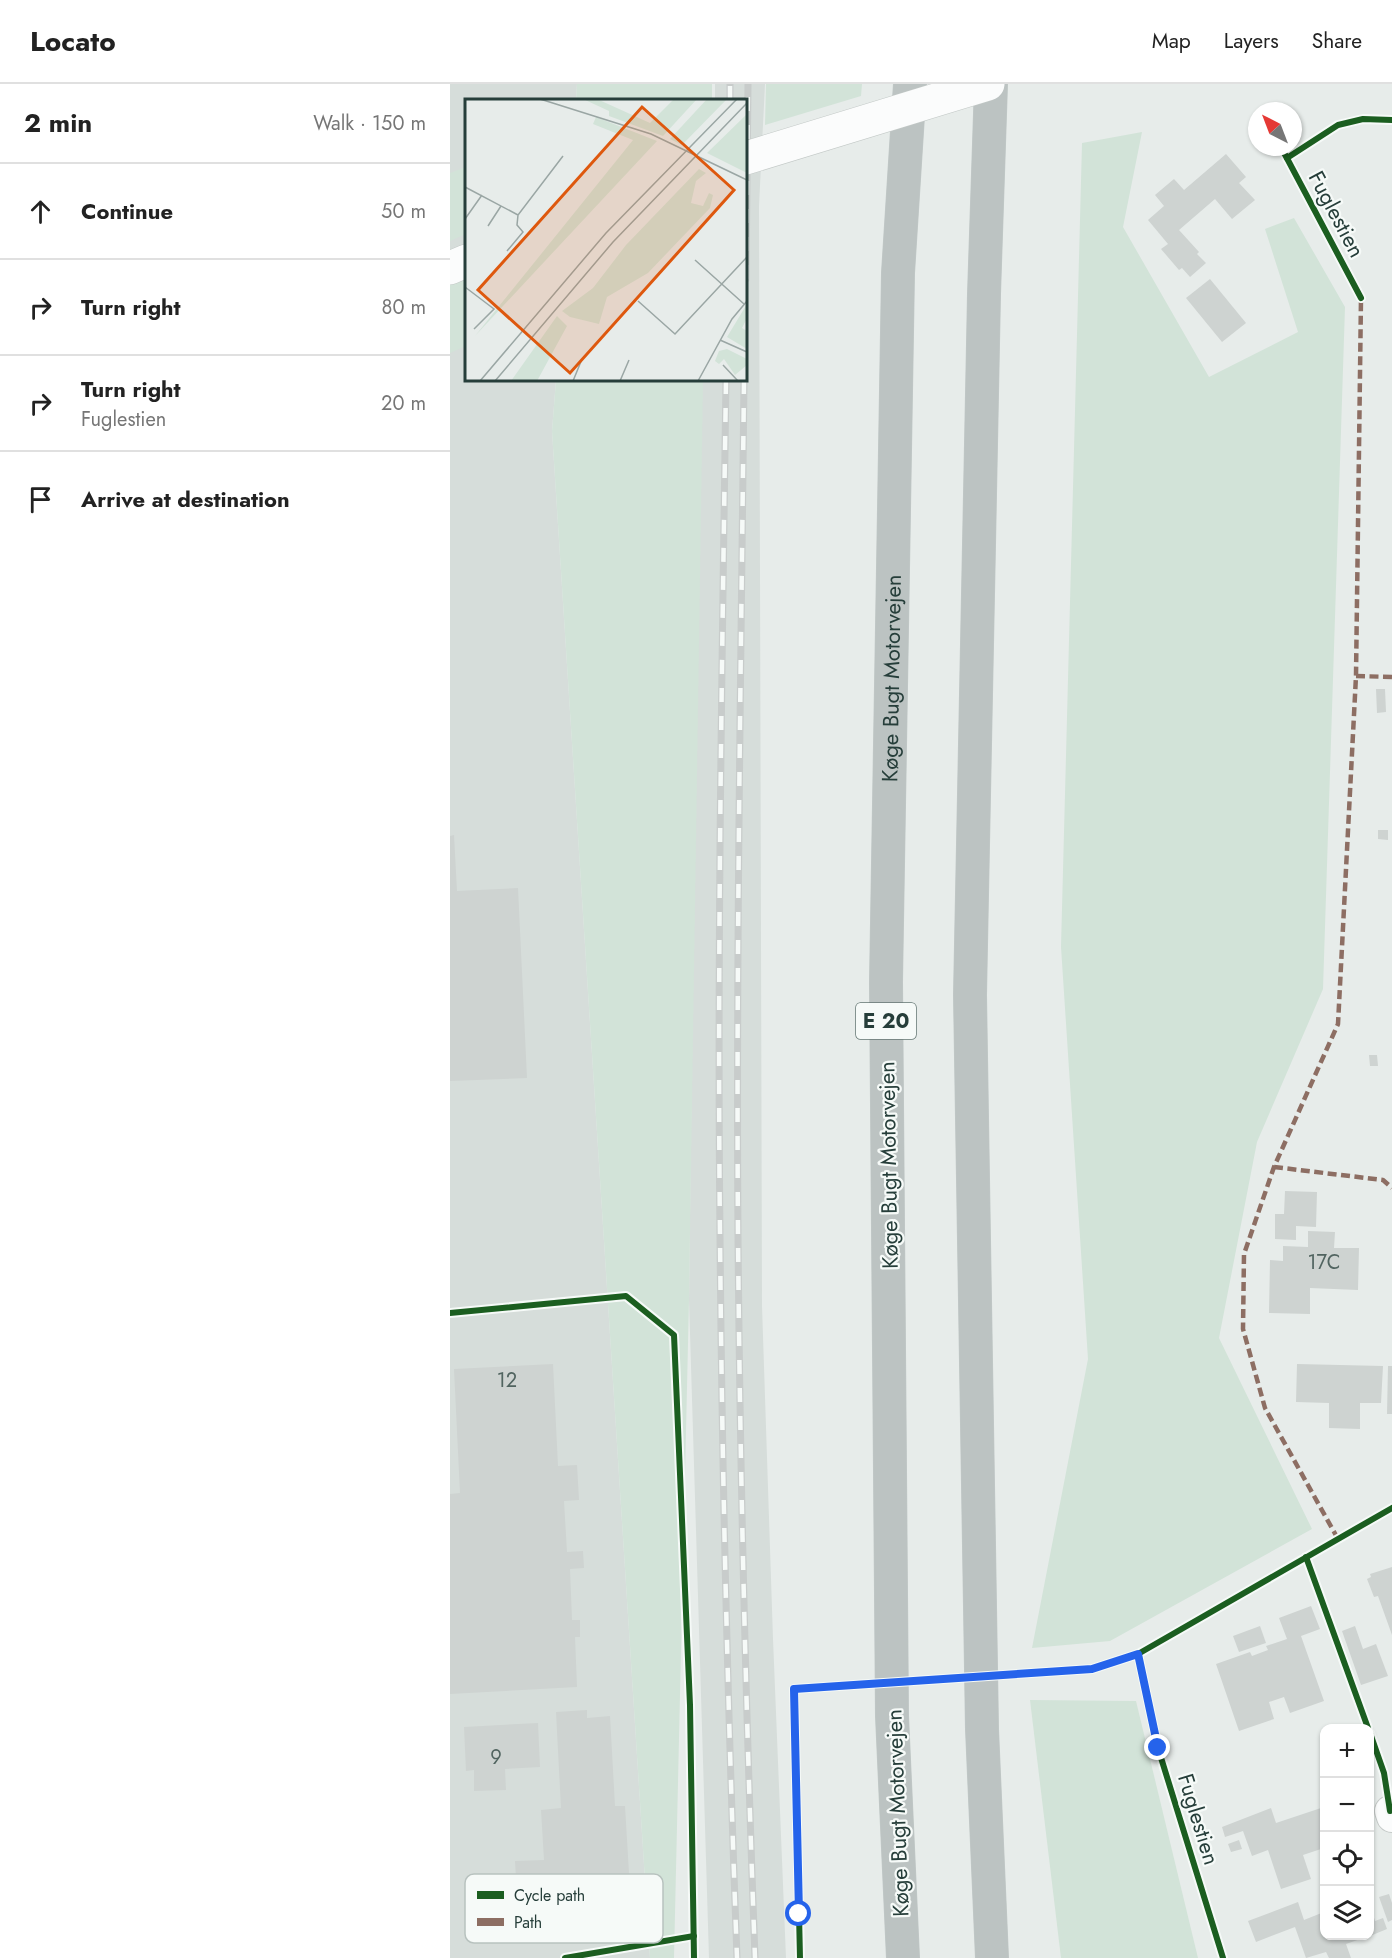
<!DOCTYPE html>
<meta charset="utf-8">
<style>
:root{--surface:#fff;--page:#f2f2f2;--text:#222;--muted:#767676;--line:#e0e0e0}
body{margin:0;font-family:Jost,sans-serif;background:var(--page);color:var(--text)}
.controls{position:absolute;right:18px;bottom:18px;display:grid;overflow:hidden;border-radius:12px;box-shadow:0 2px 4px #0004}
.controls button{width:54px;height:54px;display:grid;place-items:center;padding:0;border:0;border-bottom:2px solid var(--line);background:var(--surface);color:var(--text);font:30px sans-serif}
.compass{position:absolute;left:798px;top:18px;width:54px;height:54px;border-radius:50%;background:var(--surface);box-shadow:0 2px 4px #0004;rotate:318deg}
.stop{position:absolute;width:18px;height:18px;margin:-14px;border:4px solid #2563eb;border-radius:50%;background:#fff}
.stop.end{background:#2563eb;border-color:#fff;box-shadow:0 2px 6px #0008}
.list{margin:0;padding:0;list-style:none}
h2{display:flex;justify-content:space-between;align-items:center;height:78px;margin:0;padding:0 24px;font-size:26px}
h2 small{font-size:20px;font-weight:400;color:var(--muted)}
.list li{display:grid;grid-template-columns:39px 1fr auto;gap:18px;align-items:center;box-sizing:border-box;height:96px;padding:0 24px;border-top:2px solid var(--line)}
.list b{display:block;font-size:22px;white-space:nowrap}
.list p{margin:0;font-size:20px;white-space:nowrap;color:var(--muted)}
.list em{font-size:20px;font-style:normal;color:var(--muted)}
.icon{flex:none;width:33px;height:33px;fill:none;stroke:currentColor;stroke-width:2;stroke-linecap:round;stroke-linejoin:round}
.map{position:relative;flex:none;width:942px;height:1874px;overflow:hidden}
header{display:flex;align-items:center;gap:36px;box-sizing:border-box;height:84px;padding:0 30px;background:var(--surface);border-bottom:2px solid var(--line)}
header strong{font-size:28px}
nav{display:flex;gap:33px;margin-inline-start:auto;font-size:21px}
main{display:flex}
aside{flex:1;background:var(--surface)}
.map>svg:first-child{display:block}
</style>
<header>
<strong>Locato</strong>
<nav><a>Map</a><a>Layers</a><a>Share</a></nav>
</header>
<main>
<aside>
<h2>2 min<small>Walk · 150 m</small></h2>
<ul class="list">
<li><svg class="icon" aria-label="ahead" viewBox="0 0 24 24"><path d="M12 20V5M6 11l6-6 6 6"/></svg><div><b>Continue</b></div><em>50 m</em></li>
<li><svg class="icon" aria-label="right" viewBox="0 0 24 24"><path d="M7 20v-9h11M14 6l5 5-5 5"/></svg><div><b>Turn right</b></div><em>80 m</em></li>
<li><svg class="icon" aria-label="right" viewBox="0 0 24 24"><path d="M7 20v-9h11M14 6l5 5-5 5"/></svg><div><b>Turn right</b><p>Fuglestien</p></div><em>20 m</em></li>
<li><svg class="icon" aria-label="arrive" viewBox="0 0 24 24"><path d="M6 21V4h12l-3 4 3 4H6"/></svg><div><b>Arrive at destination</b></div></li>
</ul>
</aside>
<div class="map">
<svg width="942" height="1874" viewBox="0 0 942 1874">
<rect width="100%" height="100%" fill="#e7ecea"/>
<g fill="#d6ddda">
<path d="M0 0H127L126 16H16V296H106L102 347 200 1874H0Z"/>
<path d="M265 0H315L309 122 312 1222 323 1555 336 1874H259L239 1216 250 296H296V16H265Z"/>
</g>
<g fill="#d2e3d8">
<path d="M127 0H262V16H126Z"/>
<path d="M316 0H412L411 12 315 41Z"/>
<path d="M692 48 673 143 759 293 848 248 815 145 844 134 895 223 873 905 807 1058 769 1254 862 1445 660 1557 582 1564 638 1275 611 863 632 59Z"/>
<path d="M16 83V150L0 157V89Z"/>
<path d="M16 194V262L0 269V200Z"/>
<path d="M106 296H253L239 1216 224 1874H200L102 347Z"/>
<path d="M580 1616 686 1617 748 1874H611Z"/>
</g>
<g fill="#ced3d1">
<path d="M776 70 796 93 789 99 805 116 782 135 765 115 729 146 749 168 747 170 756 179 740 193 732 184 729 186 711 165 718 160 698 136 714 122 705 111 724 95 734 106Z"/>
<path d="M760 195 796 239 772 258 736 214Z"/>
<path d="M926 605H935L936 628 927 629Z"/>
<path d="M928 746H938V756L928 755Z"/>
<path d="M4 751 7 807 68 804 77 994 0 997V752Z"/>
<path d="M919 971H927L928 982H920Z"/>
<path d="M835 1107 867 1108 866 1143 846 1142V1156L825 1155V1130H834Z"/>
<path d="M858 1147 885 1148 884 1164H909L908 1206 860 1204V1230L819 1229 820 1176 833 1177V1162L858 1163Z"/>
<path d="M103 1280 108 1382 127 1381 129 1416 114 1417 117 1468 133 1467 134 1484 120 1485 122 1536H130V1553H125L127 1603 0 1610V1410L10 1409 4 1285Z"/>
<path d="M847 1280 933 1282 931 1319H910V1345L879 1344V1319L846 1318Z"/>
<path d="M938 1282H942V1330H937Z"/>
<path d="M942 1483V1551L928 1512 924 1513 917 1495 921 1493 920 1490Z"/>
<path d="M861 1522 870 1545 851 1552 874 1617 840 1629 834 1613 819 1618 824 1635 789 1647 766 1580 800 1568 802 1572 818 1566 816 1562 837 1555 829 1534Z"/>
<path d="M810 1542 816 1559 789 1568 783 1552Z"/>
<path d="M905 1542 913 1565 926 1560 938 1592 911 1601 892 1547Z"/>
<path d="M137 1626V1634L160 1632 165 1722H175L181 1823 68 1830 65 1777 94 1776 91 1726 111 1724 106 1628Z"/>
<path d="M88 1639 90 1683 55 1685 56 1706 24 1707V1686L16 1687 14 1643Z"/>
<path d="M874 1723V1764L853 1771 861 1795 831 1805 818 1766 802 1772 793 1747 775 1753 772 1743 821 1724 826 1739Z"/>
<path d="M789 1756 792 1765 781 1768 778 1760Z"/>
<path d="M939 1810 942 1819V1836L938 1838 929 1813Z"/>
<path d="M848 1818 854 1836 874 1828V1852H919L896 1860 901 1874H879L876 1868 856 1874 845 1843 806 1858 798 1837Z"/>
<path d="M920 1821 925 1837 933 1834 937 1845 920 1852Z"/>
</g>
<g fill="none" stroke-linecap="round" stroke-linejoin="round">
<g stroke="#c4c9c7" stroke-width="32">
<path id="street" d="M940 1727 942 1733"/>
</g>
<g stroke="#c3c9c7" stroke-width="34">
<path id="secondary" d="M0 184 16 177"/>
</g>
<g stroke="#c3cac9" stroke-width="34">
<g id="highway">
<path d="M541 0 534 210 520 911 532 1645 542 1874"/>
<path id="s1" d="M453 1874 442 1632 436 898 448 189 460 0"/>
</g>
</g>
<use href="#street" stroke="#fbfcfc" stroke-width="30"/>
<use href="#secondary" stroke="#fbfcfc" stroke-width="33"/>
<use href="#highway" stroke="#bcc3c2" stroke-width="33"/>
<g stroke="#c8cccb" stroke-width="7">
<g id="rail">
<path d="M280 16V0"/>
<path d="M296 195 298 0"/>
<path d="M276 296C272 581 267 867 270 1152 272 1393 278 1633 287 1874"/>
<path d="M294 296C291 581 286 867 288 1152 290 1393 296 1633 305 1874"/>
</g>
</g>
<use href="#rail" stroke="#f6faf8" stroke-width="4.5" stroke-dasharray="14" stroke-linecap="butt"/>
<g stroke="#c3c9c7" stroke-width="34" stroke-linecap="butt">
<path id="secondary-bridge" d="M296 74 538 0"/>
</g>
<use href="#secondary-bridge" stroke="#fbfcfc" stroke-width="33"/>
<g stroke="#8d6e63" stroke-width="4.5" stroke-dasharray="9 4.5" stroke-linecap="butt">
<path d="M906 592 942 593"/>
<path d="M824 1083 933 1096 942 1104"/>
<path d="M888 1455 815 1324 793 1245 794 1170 824 1083 888 940 906 592 911 214"/>
</g>
<g stroke="#f6faf8" stroke-width="10">
<g id="cycleway">
<path d="M831 63 911 214"/>
<path d="M837 74 888 41 913 35 942 36"/>
<path d="M0 1229 176 1212 224 1251 240 1621 244 1874"/>
<path d="M856 1473 918 1644"/>
<path d="M688 1570 708 1664 773 1874"/>
<path d="M920 1649 934 1689 940 1727"/>
<path d="M115 1874 244 1852"/>
<path d="M350 1874 344 1605 642 1585 688 1570 942 1424"/>
</g>
</g>
<use href="#cycleway" stroke="#1b5e20" stroke-width="6"/>
</g>
<g fill="none" stroke-linecap="round" stroke-linejoin="round">
<path stroke="#2563eb" stroke-width="8" d="M349 1830 344 1605 642 1585 688 1570 708 1664"/>
</g>
<g text-anchor="middle" dominant-baseline="central" stroke-width="4.5" stroke-linejoin="round" paint-order="stroke">
<g font-size="20" fill="#516460">
<text x="874" y="1178">17C</text>
<text x="57" y="1296">12</text>
<text x="46" y="1673">9</text>
</g>
<rect fill="#f6faf8" stroke="#647673" stroke-width="1.5" x="406" y="919" width="60" height="36" rx="4.5"/>
<g font-size="21" font-weight="bold" fill="#263e3a">
<text x="436" y="937">E 20</text>
</g>
<g font-size="22" fill="#263e3a" stroke="#f6faf8">
<text transform="translate(887 130) rotate(62)">Fuglestien</text>
<text stroke="none"><textPath href="#s1" startOffset="1280">Køge Bugt Motorvejen</textPath></text>
<text transform="translate(438 1081) rotate(-91)">Køge Bugt Motorvejen</text>
<text transform="translate(447 1729) rotate(-92)">Køge Bugt Motorvejen</text>
<text transform="translate(749 1735) rotate(73)">Fuglestien</text>
</g>
</g>
<g transform="translate(15 15)">
<rect width="282" height="282" fill="#e7ecea"/>
<path d="M118 0H132L185 24 209 0H232L198 37 144 17V12ZM242 0H262L217 46 205 40ZM282 15V74L242 54ZM131 18 192 42 10 237 168 41 128 25ZM234 70 241 74 231 82 226 104 238 107 244 94 248 96 245 109 183 174 142 198 134 225 105 218 97 212 128 189 161 146ZM282 205V219L277 229 282 232V250L262 238ZM92 217 102 227 72 282H46ZM262 250 282 260V266L270 276 259 260 254 265 250 262 254 252Z" fill="#d2e3d8"/>
<path fill="none" stroke="#9aa6a4" stroke-width="1.5" d="M75 0 186 35 282 81M0 88 53 116M0 120 17 96M23 127 36 107M42 152 58 133 52 126 53 116 98 57M230 161 279 205M0 188 29 210 9 230M173 202 210 235 282 158M255 241 282 253M258 266 273 282M15 282 141 134 272 0M30 282 148 143 282 4M108 282 117 260M155 282 164 261M233 282 267 220 282 202"/>
<path fill="#de580e" fill-opacity="0.15" stroke="#de580e" stroke-width="3" d="M177 8 269 91 105 274 13 191Z"/>
<rect width="282" height="282" fill="none" stroke="#263e3a" stroke-width="3"/>
</g>
<rect x="15" y="1790" width="198" height="69" rx="9" fill="#f6faf8" stroke="#b8c2bf" stroke-width="1.5"/>
<rect x="27" y="1807" width="27" height="8" fill="#1b5e20"/>
<rect x="27" y="1834" width="27" height="8" fill="#8d6e63"/>
<g font-size="16" fill="#263e3a">
<text x="64" y="1817">Cycle path</text>
<text x="64" y="1844">Path</text>
</g>
</svg>
<div class="controls">
<button>+</button>
<button>−</button>
<button><svg class="icon" aria-label="locate" viewBox="0 0 24 24"><circle cx="12" cy="12" r="6"/><path d="M12 2v4M12 18v4M2 12h4M18 12h4"/></svg></button>
<button><svg class="icon" aria-label="layers" viewBox="0 0 24 24"><path d="M12 4l9 5-9 5-9-5zM3 14l9 5 9-5"/></svg></button>
</div>
<svg class="compass" viewBox="-18 -18 36 36"><path d="M0-13l5 13h-10z" fill="#e53935"/><path d="M0 13l5-13h-10z" fill="#767676"/></svg>
<div class="stop" style="left:349px;top:1830px"></div>
<div class="stop end" style="left:708px;top:1664px"></div>
</div>
</main>
